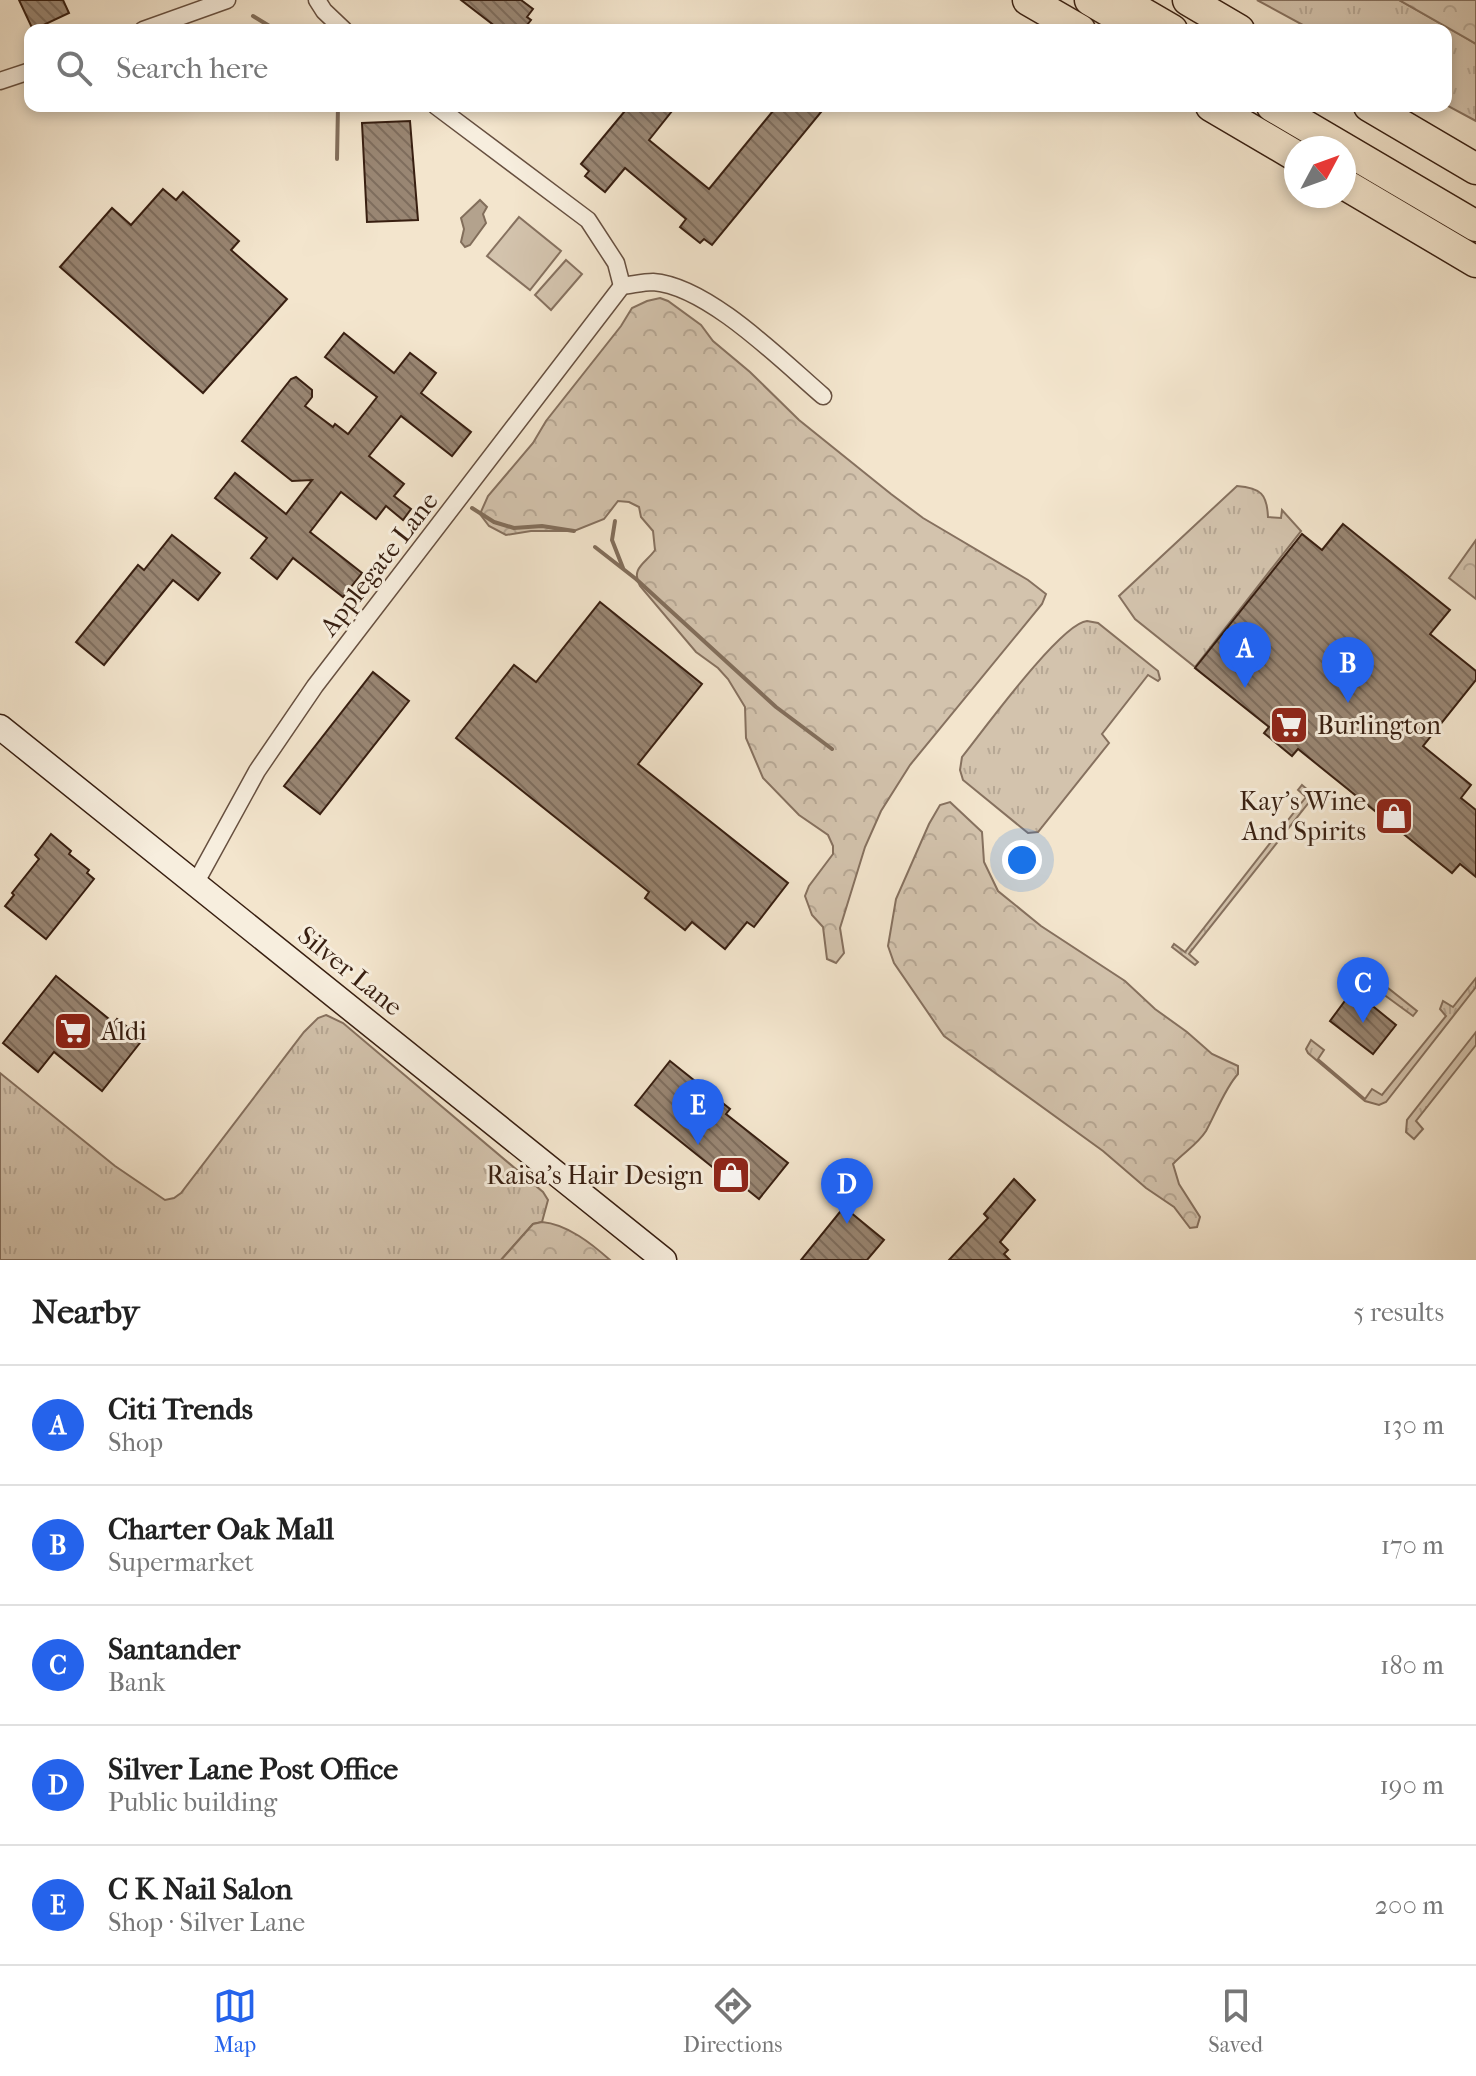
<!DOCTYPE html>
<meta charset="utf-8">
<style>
:root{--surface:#fff;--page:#f2f2f2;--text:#222;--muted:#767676;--line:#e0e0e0;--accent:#2563eb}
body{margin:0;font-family:"IM FELL French Canon",serif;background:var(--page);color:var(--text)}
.compass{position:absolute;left:1284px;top:136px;width:72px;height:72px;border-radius:50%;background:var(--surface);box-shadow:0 4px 12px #0003;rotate:49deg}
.you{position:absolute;left:1022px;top:860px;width:28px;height:28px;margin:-20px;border:6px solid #fff;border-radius:50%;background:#1a73e8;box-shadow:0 0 0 12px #1a73e833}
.badge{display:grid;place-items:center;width:52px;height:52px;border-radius:50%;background:var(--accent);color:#fff;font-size:26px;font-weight:700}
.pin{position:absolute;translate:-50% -66px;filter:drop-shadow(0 2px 4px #0008)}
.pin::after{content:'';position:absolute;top:42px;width:28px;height:24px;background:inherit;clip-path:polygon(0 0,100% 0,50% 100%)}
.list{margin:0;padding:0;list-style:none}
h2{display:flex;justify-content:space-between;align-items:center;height:104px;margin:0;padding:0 32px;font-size:34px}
h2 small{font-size:26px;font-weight:400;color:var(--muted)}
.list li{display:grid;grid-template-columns:52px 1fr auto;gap:24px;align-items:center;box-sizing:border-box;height:120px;padding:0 32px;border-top:2px solid var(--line)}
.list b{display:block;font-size:30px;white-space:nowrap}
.list p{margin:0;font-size:26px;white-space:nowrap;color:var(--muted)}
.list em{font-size:26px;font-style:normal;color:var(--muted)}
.icon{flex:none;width:44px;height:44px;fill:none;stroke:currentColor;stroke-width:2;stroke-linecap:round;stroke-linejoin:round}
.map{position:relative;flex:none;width:1476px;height:1260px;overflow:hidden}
.search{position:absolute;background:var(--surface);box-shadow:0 4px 12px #0003;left:24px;right:24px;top:24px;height:88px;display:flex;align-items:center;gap:20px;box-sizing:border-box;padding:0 28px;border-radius:16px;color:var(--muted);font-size:30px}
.sheet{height:704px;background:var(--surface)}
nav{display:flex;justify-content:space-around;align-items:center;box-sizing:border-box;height:112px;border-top:2px solid var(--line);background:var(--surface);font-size:22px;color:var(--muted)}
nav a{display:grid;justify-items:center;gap:4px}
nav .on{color:var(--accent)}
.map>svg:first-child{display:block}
</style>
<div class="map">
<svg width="1476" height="1260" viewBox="0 0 1476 1260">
<defs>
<pattern id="grass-tufts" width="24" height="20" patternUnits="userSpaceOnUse" patternTransform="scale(2)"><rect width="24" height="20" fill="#d3c3ad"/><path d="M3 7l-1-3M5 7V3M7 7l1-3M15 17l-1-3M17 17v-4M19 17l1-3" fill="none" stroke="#b6a794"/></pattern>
<pattern id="forest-crowns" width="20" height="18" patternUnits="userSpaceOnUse" patternTransform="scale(2)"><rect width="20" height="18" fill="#d3c3ad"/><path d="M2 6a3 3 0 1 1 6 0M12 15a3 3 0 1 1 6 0" fill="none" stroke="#b6a794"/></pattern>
<pattern id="building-back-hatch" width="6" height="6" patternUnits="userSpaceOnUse" patternTransform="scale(2)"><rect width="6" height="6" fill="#998673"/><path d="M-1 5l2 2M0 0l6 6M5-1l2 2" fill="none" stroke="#7e6d5d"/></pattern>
</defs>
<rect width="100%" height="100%" fill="#f3e5cd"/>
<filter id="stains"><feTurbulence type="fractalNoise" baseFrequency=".0025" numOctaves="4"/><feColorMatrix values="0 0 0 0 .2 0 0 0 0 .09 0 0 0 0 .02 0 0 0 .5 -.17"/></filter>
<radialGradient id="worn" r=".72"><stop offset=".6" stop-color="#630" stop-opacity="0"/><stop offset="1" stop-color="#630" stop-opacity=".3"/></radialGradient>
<g fill="url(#grass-tufts)" stroke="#86715f" stroke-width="2">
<path d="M1257 0H1399L1476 44V121L1446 105V30H1312Z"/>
<path d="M1237 486C1261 488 1267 494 1268 517L1281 518 1282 510 1301 531 1195 667 1135 619 1119 596Z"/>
<path d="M1087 621 1098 623 1158 671 1160 679 1158 681 1148 675 1102 734 1109 743 1038 832 1028 833 963 780 960 770 962 757C982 732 1061 623 1087 621Z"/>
<path d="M1302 785 1323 803 1320 806 1310 801 1189 954 1198 962 1195 965 1172 947 1174 944 1185 952 1306 797 1298 790Z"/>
<path d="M1364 969 1417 1011 1413 1016 1383 994 1361 996 1353 991 1349 996 1346 993Z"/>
<path d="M1476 978V987L1386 1102 1379 1105 1365 1101 1308 1053 1306 1049 1311 1040 1324 1050 1318 1059 1365 1099 1372 1089 1382 1095 1446 1016 1440 1009 1443 1001 1453 1007Z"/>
<path d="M326 1015 343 1023 543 1192 548 1200 542 1222 533 1224 501 1260H0V1073L115 1166 165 1200 174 1198 181 1193 304 1032 318 1018Z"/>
<path d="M1476 1032V1045L1416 1121 1423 1129 1414 1139 1406 1132 1407 1120Z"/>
</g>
<g fill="url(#forest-crowns)" stroke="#86715f" stroke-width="2">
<path d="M1399 0H1476V44L1466 38Z"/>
<path d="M660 298 668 301 701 325 713 341 750 372 799 420 891 494 923 518 1028 580 1046 594 1042 604 910 765 881 811 865 847 840 928 844 953 836 963 827 959 823 927 812 915 805 896 809 886 833 854V846L828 835 799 815 763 778 746 738 745 707 728 679 718 668 696 652 640 586C630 568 646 563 655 550L653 531 641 517 639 507 629 502 618 501 604 519 574 531H531L506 535 489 526 480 514 488 496 533 443 546 421 621 326 632 308 647 301Z"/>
<path d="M1476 540V599L1449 578Z"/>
<path d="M950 802 982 832 984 862 998 891 1041 926 1125 981 1155 1009 1187 1032 1212 1054 1238 1066V1074C1225 1088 1216 1113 1206 1131 1197 1145 1184 1152 1173 1164L1179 1184 1200 1217 1197 1227 1190 1228 1174 1207 1146 1188 1103 1151 944 1036 894 963 888 946 896 899 929 824 940 805Z"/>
<path d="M542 1222C567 1224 592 1244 610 1260H501L533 1224Z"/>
</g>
<g fill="#d3c3ad" stroke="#86715f" stroke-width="2">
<path d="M519 217 561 251 530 290 487 256Z"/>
<path d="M566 260 582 274 551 310 535 295Z"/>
</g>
<path fill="#b3a28d" stroke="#826e5b" stroke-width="2" d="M480 200 487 207 483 214 486 223 470 245 465 247 461 242 464 229 461 218Z"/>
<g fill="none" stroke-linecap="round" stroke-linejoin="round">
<g stroke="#826e5b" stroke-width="4">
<path d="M253 16 276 30"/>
<path d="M337 159 338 106"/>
<path d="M472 508 494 522 514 528 542 526 574 531"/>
<path d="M615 521 612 540 623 568"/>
<path d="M595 547 636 579 776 707 832 749"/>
</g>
</g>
<g fill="url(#building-back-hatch)" stroke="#381f11" stroke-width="2">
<path d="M19 0H63L69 13 33 30Z"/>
<path d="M461 0H521L533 9 527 17 531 20 523 30H500Z"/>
<path d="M629 106H676L649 140 709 189 777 106H826L712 245 704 239 700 243 680 227 686 219 625 168 605 192 585 176 589 171 581 164Z"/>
<path d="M410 121 418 220 367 222 362 123Z"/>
<path d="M163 189 176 200 183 192 239 241 231 250 287 299 203 393 60 267 112 208 131 225Z"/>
<path d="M344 333 394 373 410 353 436 373 421 393 471 432 452 456 401 416 369 456 404 484 394 496 411 509 403 520 386 506 376 519 341 492 310 532 362 573 343 597 293 558 277 579 251 558 267 538 215 498 235 473 286 514 312 480 292 481 242 441 291 379 296 377 312 390V397L305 406 333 427 335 424 348 434 377 397 325 357Z"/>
<path d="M1343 524 1450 610 1430 634 1476 671V680L1423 746 1471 785 1461 798 1476 810V877L1460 864 1452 873 1298 749 1292 756 1264 733 1269 727 1195 668 1302 534 1322 550Z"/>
<path d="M172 535 220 573 198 600 173 580 104 665 76 642 138 565 144 570Z"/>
<path d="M600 602 702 684 638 764 788 883 754 927 747 922 725 949 692 922 685 930 645 898 649 892 456 738 514 665 536 682Z"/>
<path d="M373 672 409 701 320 814 284 786Z"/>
<path d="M51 834 71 851 69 854 89 870 87 873 94 879 46 939 5 906 14 895 12 893 39 859 35 855Z"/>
<path d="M56 976 114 1023 117 1019 143 1039 102 1091 54 1052 38 1072 3 1043Z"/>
<path d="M1353 990 1396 1025 1373 1054 1330 1021Z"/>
<path d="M670 1061 730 1109 726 1114 788 1163 759 1199 744 1187 741 1190 635 1105Z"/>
<path d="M1014 1179 1035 1200 1000 1242 1008 1250 1004 1254 1010 1260H949L988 1218 984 1214Z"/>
<path d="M844 1207 884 1240 867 1260H801Z"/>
</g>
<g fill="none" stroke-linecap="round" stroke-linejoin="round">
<g stroke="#675040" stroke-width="19">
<g id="street">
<path d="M317 0 324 11 344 30"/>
<path d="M143 30 227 0"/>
<path d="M0 81 30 71"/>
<path d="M436 106 588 220 616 263 622 286"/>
<path d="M622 286C632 285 643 282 653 282 708 286 781 360 823 396"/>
<path d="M195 884 257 771 315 686 622 286"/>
</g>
</g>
<g stroke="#381f11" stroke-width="27">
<path id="secondary" d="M0 727 664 1260"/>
</g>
<g stroke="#381f11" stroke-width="33">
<g id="highway">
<path d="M1028 0 1080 30"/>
<path d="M1090 0 1141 30"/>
<path d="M1188 0 1239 30"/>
<path d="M1129 5 1172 30"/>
<path d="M1211 106 1296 156"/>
<path d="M1272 106 1476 226"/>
<path d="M1369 106 1476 169"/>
<path d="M1344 184 1476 262"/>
</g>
</g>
<use href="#street" stroke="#f7eede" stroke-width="16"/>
<use href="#secondary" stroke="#f7eede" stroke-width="24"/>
<use href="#highway" stroke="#f3e5cd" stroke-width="30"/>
</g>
<defs>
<g id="supermarket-square" transform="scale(2)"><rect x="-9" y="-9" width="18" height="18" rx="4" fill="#8f2418" stroke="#f7eede"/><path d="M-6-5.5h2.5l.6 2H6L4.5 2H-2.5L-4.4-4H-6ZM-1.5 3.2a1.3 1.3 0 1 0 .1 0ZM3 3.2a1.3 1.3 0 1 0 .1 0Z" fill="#fff"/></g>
<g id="shop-square" transform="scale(2)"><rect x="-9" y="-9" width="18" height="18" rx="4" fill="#8f2418" stroke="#f7eede"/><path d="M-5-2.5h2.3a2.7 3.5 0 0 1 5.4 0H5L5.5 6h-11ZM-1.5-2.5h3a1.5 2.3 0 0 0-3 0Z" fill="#fff"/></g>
</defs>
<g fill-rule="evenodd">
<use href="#supermarket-square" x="1289" y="725"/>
<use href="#shop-square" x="1394" y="816"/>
<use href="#supermarket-square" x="73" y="1031"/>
<use href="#shop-square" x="731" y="1175"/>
</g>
<g text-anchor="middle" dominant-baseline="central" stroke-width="6" stroke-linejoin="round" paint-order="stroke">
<g font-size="26" fill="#381f11" stroke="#f7eede">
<text transform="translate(379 564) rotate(-52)">Applegate Lane</text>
<text transform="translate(350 971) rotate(39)">Silver Lane</text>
</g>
<g font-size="26" fill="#381f11" stroke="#f7eede" text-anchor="start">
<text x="1317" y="725">Burlington</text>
<text x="1366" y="801" text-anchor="end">Kay's Wine<tspan x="1366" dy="30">And Spirits</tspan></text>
<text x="101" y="1031">Aldi</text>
<text x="703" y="1175" text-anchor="end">Raisa's Hair Design</text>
</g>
</g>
<rect width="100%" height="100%" filter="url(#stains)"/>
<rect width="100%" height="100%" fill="url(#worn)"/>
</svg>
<svg class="compass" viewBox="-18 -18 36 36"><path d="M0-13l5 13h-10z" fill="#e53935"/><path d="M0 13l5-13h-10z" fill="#767676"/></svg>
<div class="you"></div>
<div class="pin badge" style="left:1245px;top:688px">A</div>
<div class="pin badge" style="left:1348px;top:703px">B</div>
<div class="pin badge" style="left:1363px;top:1023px">C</div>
<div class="pin badge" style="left:847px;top:1224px">D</div>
<div class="pin badge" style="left:698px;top:1145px">E</div>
<div class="search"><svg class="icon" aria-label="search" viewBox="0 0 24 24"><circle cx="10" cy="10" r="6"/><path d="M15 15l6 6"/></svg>Search here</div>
</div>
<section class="sheet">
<h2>Nearby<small>5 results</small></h2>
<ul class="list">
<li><span class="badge">A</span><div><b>Citi Trends</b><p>Shop</p></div><em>130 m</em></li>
<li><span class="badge">B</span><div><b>Charter Oak Mall</b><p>Supermarket</p></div><em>170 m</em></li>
<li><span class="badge">C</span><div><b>Santander</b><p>Bank</p></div><em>180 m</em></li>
<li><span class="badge">D</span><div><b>Silver Lane Post Office</b><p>Public building</p></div><em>190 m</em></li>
<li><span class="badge">E</span><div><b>C K Nail Salon</b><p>Shop · Silver Lane</p></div><em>200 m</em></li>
</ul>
</section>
<nav>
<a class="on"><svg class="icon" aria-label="map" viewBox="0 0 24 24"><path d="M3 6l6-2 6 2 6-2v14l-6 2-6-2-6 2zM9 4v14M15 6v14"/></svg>Map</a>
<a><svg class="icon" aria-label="directions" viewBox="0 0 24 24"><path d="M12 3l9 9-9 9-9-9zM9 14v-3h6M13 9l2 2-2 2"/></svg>Directions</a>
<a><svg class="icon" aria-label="saved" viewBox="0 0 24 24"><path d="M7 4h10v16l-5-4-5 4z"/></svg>Saved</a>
</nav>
